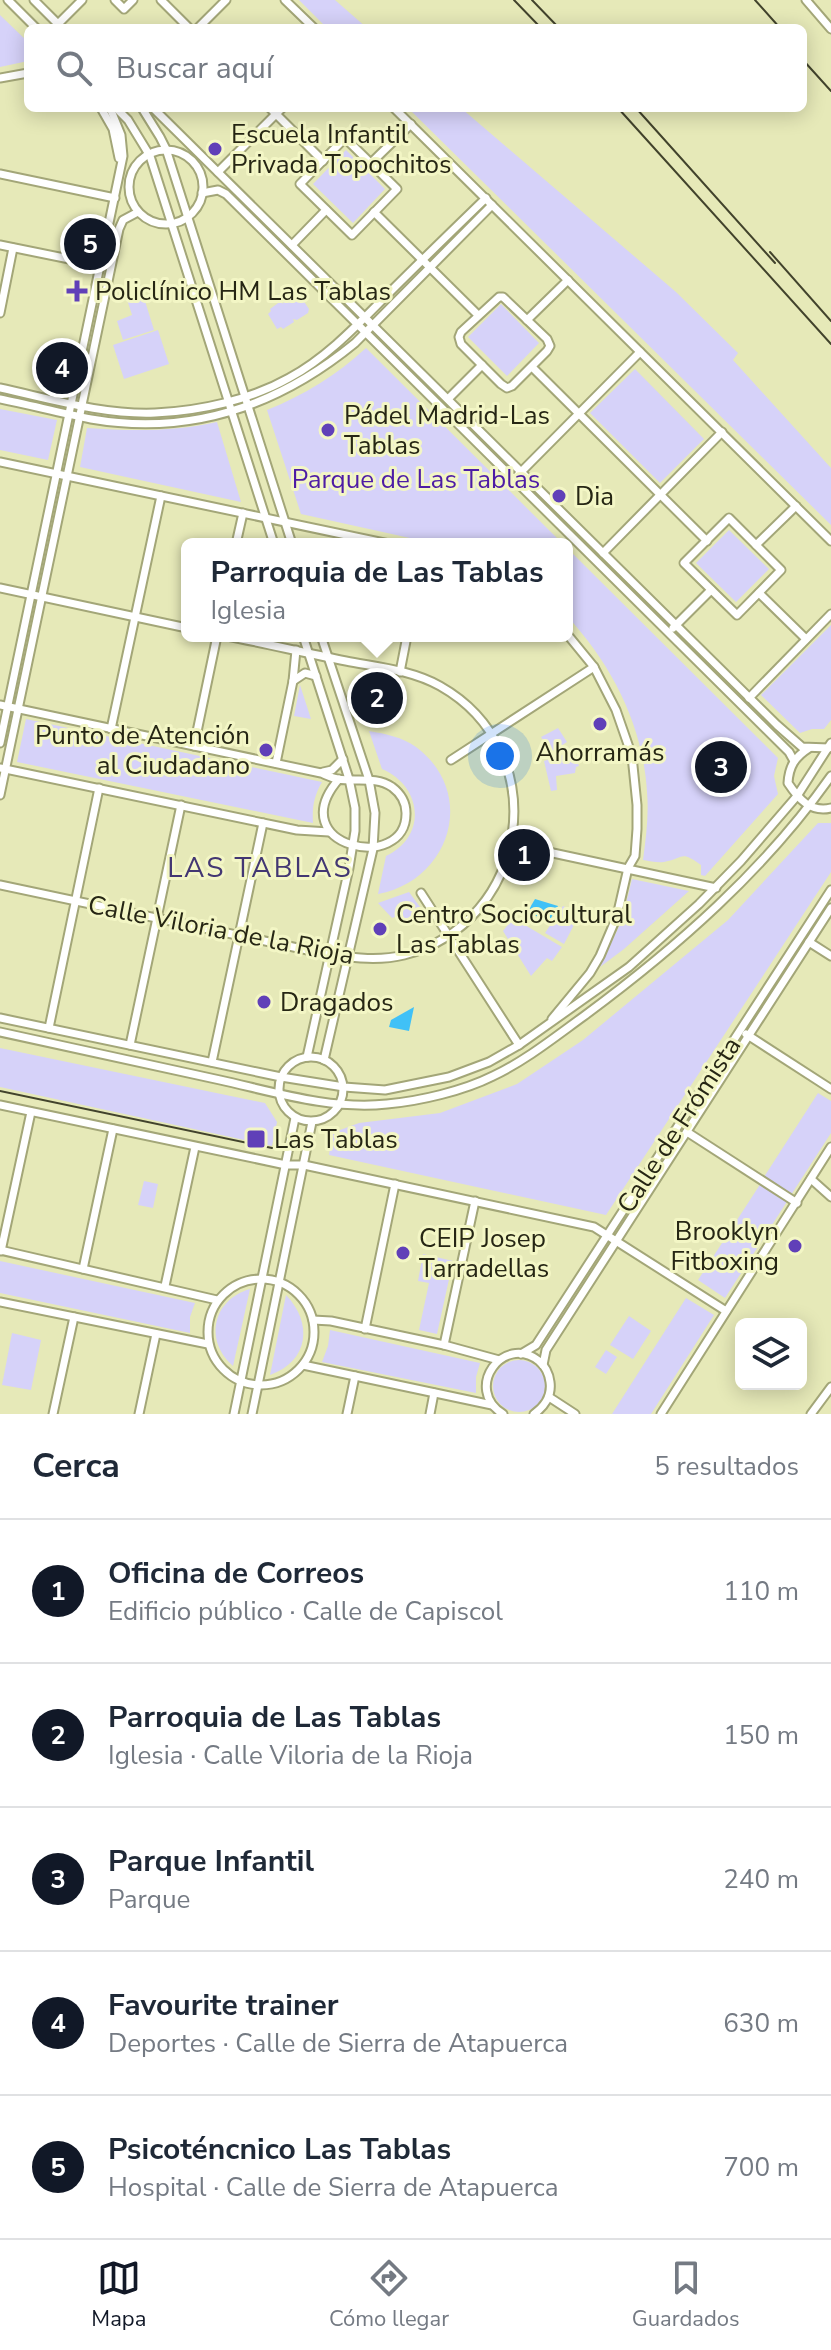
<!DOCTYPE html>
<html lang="es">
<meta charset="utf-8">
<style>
:root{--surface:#fff;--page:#f6f6f7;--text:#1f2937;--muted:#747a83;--line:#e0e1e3;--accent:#111827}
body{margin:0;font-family:"Nunito Sans",sans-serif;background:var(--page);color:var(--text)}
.controls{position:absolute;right:24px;bottom:24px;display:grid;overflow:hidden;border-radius:12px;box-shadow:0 4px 20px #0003}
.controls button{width:72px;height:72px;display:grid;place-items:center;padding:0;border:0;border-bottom:2px solid var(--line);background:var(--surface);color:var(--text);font:40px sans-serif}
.you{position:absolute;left:500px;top:756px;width:28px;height:28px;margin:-20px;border:6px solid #fff;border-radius:50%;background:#1a73e8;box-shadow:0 0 0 12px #1a73e833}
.badge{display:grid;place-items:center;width:52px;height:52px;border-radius:50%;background:var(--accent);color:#fff;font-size:26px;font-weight:700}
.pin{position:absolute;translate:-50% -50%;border:4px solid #fff;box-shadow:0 2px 8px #0006}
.popup{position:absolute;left:181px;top:538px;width:392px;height:104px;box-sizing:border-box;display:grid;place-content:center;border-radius:12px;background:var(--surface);filter:drop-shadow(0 2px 6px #0005);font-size:26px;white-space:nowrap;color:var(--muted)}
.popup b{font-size:30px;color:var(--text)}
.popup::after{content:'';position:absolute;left:50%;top:100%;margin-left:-16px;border:16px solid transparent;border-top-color:var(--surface)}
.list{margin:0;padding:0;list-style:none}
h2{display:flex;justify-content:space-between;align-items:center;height:104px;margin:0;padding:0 32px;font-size:34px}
h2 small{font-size:26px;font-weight:400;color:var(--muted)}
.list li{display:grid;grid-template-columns:52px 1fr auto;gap:24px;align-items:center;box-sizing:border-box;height:144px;padding:0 32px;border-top:2px solid var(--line)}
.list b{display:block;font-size:30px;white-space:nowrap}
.list p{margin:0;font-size:26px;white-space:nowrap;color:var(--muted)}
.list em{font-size:26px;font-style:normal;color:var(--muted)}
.icon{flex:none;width:44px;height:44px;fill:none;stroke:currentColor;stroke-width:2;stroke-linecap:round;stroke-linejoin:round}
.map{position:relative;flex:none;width:831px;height:1414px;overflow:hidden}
.search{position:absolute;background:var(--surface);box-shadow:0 4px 20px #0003;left:24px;right:24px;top:24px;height:88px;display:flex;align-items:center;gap:20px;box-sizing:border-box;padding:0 28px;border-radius:12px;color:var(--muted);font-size:30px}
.sheet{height:824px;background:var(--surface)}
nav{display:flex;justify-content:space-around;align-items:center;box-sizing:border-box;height:112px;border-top:2px solid var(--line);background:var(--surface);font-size:22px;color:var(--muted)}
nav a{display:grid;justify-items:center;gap:4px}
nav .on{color:var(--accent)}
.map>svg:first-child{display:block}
</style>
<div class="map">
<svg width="831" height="1414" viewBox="0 0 831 1414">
<rect width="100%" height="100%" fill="#e6e9b8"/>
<g fill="#d6d2f9">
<path d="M299 0H335L367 28H327Z"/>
<path d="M0 15 28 42V61L0 67Z"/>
<path d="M408 108H461L676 292 738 353 733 360 831 468V525Z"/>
<path d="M346 150 385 189 353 223 313 184Z"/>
<path d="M140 285 154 330 123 340 117 321 132 315 124 290Z"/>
<path d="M296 293 299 294 309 309 308 313 297 320 293 319 294 322 283 329 281 327 277 329 268 314 271 311 270 309 281 301 283 304 284 300Z"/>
<path d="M501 304 539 343 507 376 468 337Z"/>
<path d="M158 330 169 364 124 379 113 345Z"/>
<path d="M366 348 563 544H437L301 514 267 410C304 395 337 375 366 348Z"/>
<path d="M635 369 704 439 660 483 590 413Z"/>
<path d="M0 409 57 420 48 460 0 450Z"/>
<path d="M217 422 241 502 80 467 87 428C131 431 173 432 217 422Z"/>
<path d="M729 530 769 569 736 602 696 563Z"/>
<path d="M567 548 778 758 774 776 778 794 705 876 701 875V865C680 850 685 858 664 862 657 863 650 861 643 860 646 838 649 815 647 792 643 725 612 665 567 616Z"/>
<path d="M831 625V720L824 729H812L800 733 761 695Z"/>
<path d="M300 685 311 719 294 716Z"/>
<path d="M26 719 322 782C314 796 312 807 313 823L17 762Z"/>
<path d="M558 728 567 742 551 752 541 737Z"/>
<path d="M369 731C386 734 402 737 416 747 478 793 450 881 378 894L386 856C428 836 422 786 382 769Z"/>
<path d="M574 751 579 766 576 767 575 773 556 776 557 790 551 791 544 761Z"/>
<path d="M818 823H831V872L606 1215 329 1155 332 1133 359 1123 440 1113 517 1084 583 1040 728 920Z"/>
<path d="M632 879 689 891 624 949 600 967 622 920Z"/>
<path d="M409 892 423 911 418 921 404 922 400 915 392 918 378 903Z"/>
<path d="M563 906 565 907 575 923 564 944 545 933Z"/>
<path d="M513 918 562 947 552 961 547 958 531 976 503 931Z"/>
<path d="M0 1048 265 1103 277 1122 272 1146 0 1087Z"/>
<path d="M818 1093 831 1101V1133L791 1195 764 1177Z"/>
<path d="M144 1181 158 1184 153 1208 138 1205Z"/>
<path d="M761 1183 788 1200 725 1298 698 1280Z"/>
<path d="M423 1254 453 1261 437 1334 419 1330 429 1283 418 1281Z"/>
<path d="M0 1261 195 1303 190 1317V1333L0 1293Z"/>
<path d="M250 1289 233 1366C204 1341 212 1300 250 1289Z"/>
<path d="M286 1295C313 1323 309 1361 270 1375Z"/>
<path d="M686 1298 714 1315 651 1414H612Z"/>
<path d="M629 1316 651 1331 633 1359 610 1345Z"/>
<path d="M330 1330 480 1363 476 1377V1393L322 1362 328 1346Z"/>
<path d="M12 1333 41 1340 31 1390 2 1385Z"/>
<path d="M606 1350 617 1357 606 1374 595 1367Z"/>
<circle cx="519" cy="1386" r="26"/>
</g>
<g fill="#40c1f7">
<path d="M535 899 558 906 548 923 528 911Z"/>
<path d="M414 1007 409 1031 389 1027 391 1020Z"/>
</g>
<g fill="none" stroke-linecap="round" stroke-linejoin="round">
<g stroke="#a3a678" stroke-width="11">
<g id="minor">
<path d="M8 0 36 28"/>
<path d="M34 0 62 28"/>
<path d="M115 0 124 9 133 0"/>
<path d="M161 0 189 28"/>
<path d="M285 0 314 28"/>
<path d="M806 0 831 29"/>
<path d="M58 24 82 0"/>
<path d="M198 28 226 0"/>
<path d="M0 78 28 73"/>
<path d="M101 108 113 129 119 158"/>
<path d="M116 108 128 120 150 156 274 544"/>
<path d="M142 108 160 137 166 149 292 544"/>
<path d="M153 108 777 725 802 747 829 748"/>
<path d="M270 108 323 161"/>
<path d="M394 108 831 541"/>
<path d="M345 138 397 189 352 235 300 184Z"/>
<circle cx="166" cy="187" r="37"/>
<path d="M371 163 411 124"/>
<path d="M218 172 282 108"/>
<path d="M0 174 115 198"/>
<path d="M202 193 218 190 226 194 789 752 794 761"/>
<path d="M374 212 478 315"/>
<path d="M0 245 99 265"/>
<path d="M292 245 326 210"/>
<path d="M499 297H503L547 339 550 346 547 351 512 386 507 388 501 384 461 344 459 337 461 332Z"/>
<path d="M0 313 13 248"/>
<path d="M527 320 568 280"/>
<path d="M532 367 707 541"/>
<path d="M0 388C51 399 103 415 155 413 200 411 250 400 289 378 328 357 359 323 390 292 422 260 454 229 486 198"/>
<path d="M0 399C30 405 60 413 91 419 190 436 278 406 355 343L492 205"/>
<path d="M448 399 482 365"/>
<path d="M0 462 389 544"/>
<path d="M518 475 640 352"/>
<path d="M729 518 781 570 737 615 684 563Z"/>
<path d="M236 544 243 513"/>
<path d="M756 545 796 506"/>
<path d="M603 553 722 432"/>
<path d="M0 588 187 628"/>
<path d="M759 593 806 639"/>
<path d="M673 628 711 590"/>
<path d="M303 636 349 779 355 808V831L349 868 307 1057"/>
<path d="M321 636 369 780 375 813 373 849 324 1060"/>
<path d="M400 672 407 636"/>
<path d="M293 681 305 673 316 676"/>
<path d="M749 698 831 614"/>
<path d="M0 705 321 773C326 775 332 778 338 779 356 782 376 776 392 787 400 793 406 802 406 813 407 874 280 847 339 779"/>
<path d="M111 729 161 496"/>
<path d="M0 743 123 156 121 135 110 108"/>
<path d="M194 746 217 636"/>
<path d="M809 748C795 757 789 766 788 783 798 798 810 813 831 808"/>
<path d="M451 760 594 667"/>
<path d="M276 763 293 681 296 650"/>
<path d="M0 768 297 830 329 832"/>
<path d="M323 772 332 770 343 759"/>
<path d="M0 795 119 229 123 220 138 212"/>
<path d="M511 844 716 888"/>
<path d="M0 885 331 955C355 958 380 961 404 955 530 923 555 751 440 686 412 670 377 667 346 661 306 653 267 644 227 636"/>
<path d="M421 893 519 1045"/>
<path d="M809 942 831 956"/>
<path d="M0 1018 281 1077 344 1087 385 1090 449 1077 489 1062 519 1045 629 967 699 904 741 861 797 796 831 743"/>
<path d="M552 1019 590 973 600 956 617 916 628 868 635 856 637 829V805L632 756 616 710 594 667 567 634"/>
<path d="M49 1028 99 788"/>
<path d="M0 1032C73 1048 146 1064 220 1080 274 1092 331 1110 387 1104 420 1101 463 1091 493 1076 525 1061 555 1037 584 1016 676 948 765 870 831 776"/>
<path d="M746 1034 831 1089"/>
<path d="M130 1045 181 805"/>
<circle cx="311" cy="1089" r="32"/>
<path d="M212 1062 263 823"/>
<path d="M0 1105 286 1165H304L594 1227 726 1311"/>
<path d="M687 1132 797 1203"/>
<path d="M811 1179 831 1197"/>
<path d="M0 1250 217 1300"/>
<path d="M1 1251 31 1112"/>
<path d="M83 1269 113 1129"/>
<circle cx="261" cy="1332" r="53"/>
<path d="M165 1286 195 1147"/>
<path d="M0 1302 208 1344"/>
<path d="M313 1320 331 1321 444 1345 499 1360"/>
<path d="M365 1329 395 1184"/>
<path d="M444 1345 475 1201"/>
<path d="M521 1354 536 1345 831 890"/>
<path d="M303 1365 492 1405"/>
<path d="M543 1365 546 1350 831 908"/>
<path d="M549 1397 575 1414"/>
<path d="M53 1414 74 1317"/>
<path d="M139 1414 156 1334"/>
<path d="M234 1414 295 1118"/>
<path d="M252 1414 312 1122"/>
<path d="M347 1414 355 1376"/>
<path d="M430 1414 434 1393"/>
<path d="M503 1414C463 1389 503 1333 539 1361 545 1366 549 1374 550 1382 552 1396 544 1407 534 1414"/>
<path d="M661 1414 831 1147"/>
<path d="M811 1414 831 1387"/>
</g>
</g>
<use href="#minor" stroke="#fff" stroke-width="7"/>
<path stroke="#42432c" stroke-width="2" d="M0 1091 272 1148"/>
<g stroke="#42432c" stroke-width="2">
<path d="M514 0 541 28"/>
<path d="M532 0 559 28"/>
<path d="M755 0 780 28"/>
<path d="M803 60 831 91"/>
<path d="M618 108 831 344"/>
<path d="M636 108 775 263"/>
<path d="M770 252 831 321"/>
</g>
</g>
<g fill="#6040b8" stroke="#f3f6c5" stroke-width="3">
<circle cx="215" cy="149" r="8"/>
<path d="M73 279h8v8h8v8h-8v8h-8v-8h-8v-8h8z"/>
<circle cx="328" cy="430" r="8"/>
<circle cx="559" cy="496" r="8"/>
<circle cx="600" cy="724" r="8"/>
<circle cx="266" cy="750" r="8"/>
<circle cx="380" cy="929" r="8"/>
<circle cx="264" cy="1002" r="8"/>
<rect x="246" y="1129" width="20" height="20" rx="4"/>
<circle cx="795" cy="1246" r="8"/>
<circle cx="403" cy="1253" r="8"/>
</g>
<g text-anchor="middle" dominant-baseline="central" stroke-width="6" stroke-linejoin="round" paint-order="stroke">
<g font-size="26" fill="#262614" stroke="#f3f6c5" text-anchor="start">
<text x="231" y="134">Escuela Infantil<tspan x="231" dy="30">Privada Topochitos</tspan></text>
<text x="95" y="291">Policlínico HM Las Tablas</text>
<text x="344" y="415">Pádel Madrid-Las<tspan x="344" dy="30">Tablas</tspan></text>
<text x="575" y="496">Dia</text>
<text x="250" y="735" text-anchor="end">Punto de Atención<tspan x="250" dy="30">al Ciudadano</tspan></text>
<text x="600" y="752" text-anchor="middle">Ahorramás</text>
<text x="396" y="914">Centro Sociocultural<tspan x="396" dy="30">Las Tablas</tspan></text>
<text x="280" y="1002">Dragados</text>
<text x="274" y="1139">Las Tablas</text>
<text x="779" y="1231" text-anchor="end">Brooklyn<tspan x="779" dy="30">Fitboxing</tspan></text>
<text x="419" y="1238">CEIP Josep<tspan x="419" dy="30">Tarradellas</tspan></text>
</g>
<g font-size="26" fill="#4d1ca5" stroke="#f3f6c5">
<text x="416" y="479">Parque de Las Tablas</text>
</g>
<g font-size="26" fill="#262614" stroke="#f3f6c5">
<text transform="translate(221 930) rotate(11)">Calle Viloria de la Rioja</text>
<text transform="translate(679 1125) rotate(-57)">Calle de Frómista</text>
</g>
<g font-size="28" letter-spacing="2" fill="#433773" stroke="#f3f6c5">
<text x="260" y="868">LAS TABLAS</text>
</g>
</g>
</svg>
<div class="controls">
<button><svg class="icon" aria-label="layers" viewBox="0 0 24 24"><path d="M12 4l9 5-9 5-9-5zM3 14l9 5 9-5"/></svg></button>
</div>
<div class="you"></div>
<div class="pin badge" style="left:524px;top:855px">1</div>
<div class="pin badge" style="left:377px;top:698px">2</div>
<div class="popup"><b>Parroquia de Las Tablas</b>Iglesia</div>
<div class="pin badge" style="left:721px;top:767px">3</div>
<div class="pin badge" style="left:62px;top:368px">4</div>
<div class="pin badge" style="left:90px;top:244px">5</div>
<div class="search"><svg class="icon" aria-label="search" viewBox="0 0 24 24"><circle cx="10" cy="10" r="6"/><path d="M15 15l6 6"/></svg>Buscar aquí</div>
</div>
<section class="sheet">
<h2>Cerca<small>5 resultados</small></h2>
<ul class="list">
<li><span class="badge">1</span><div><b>Oficina de Correos</b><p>Edificio público · Calle de Capiscol</p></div><em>110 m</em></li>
<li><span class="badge">2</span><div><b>Parroquia de Las Tablas</b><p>Iglesia · Calle Viloria de la Rioja</p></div><em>150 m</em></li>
<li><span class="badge">3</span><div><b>Parque Infantil</b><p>Parque</p></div><em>240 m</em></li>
<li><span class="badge">4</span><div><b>Favourite trainer</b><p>Deportes · Calle de Sierra de Atapuerca</p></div><em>630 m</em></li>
<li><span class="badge">5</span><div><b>Psicoténcnico Las Tablas</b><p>Hospital · Calle de Sierra de Atapuerca</p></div><em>700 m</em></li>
</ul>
</section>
<nav>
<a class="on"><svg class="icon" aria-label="map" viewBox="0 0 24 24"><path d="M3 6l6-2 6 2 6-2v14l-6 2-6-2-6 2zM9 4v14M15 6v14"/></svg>Mapa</a>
<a><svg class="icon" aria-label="directions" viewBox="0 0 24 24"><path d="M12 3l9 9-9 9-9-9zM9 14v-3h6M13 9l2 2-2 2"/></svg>Cómo llegar</a>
<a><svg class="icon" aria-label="saved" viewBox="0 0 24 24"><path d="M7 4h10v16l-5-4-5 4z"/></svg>Guardados</a>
</nav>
